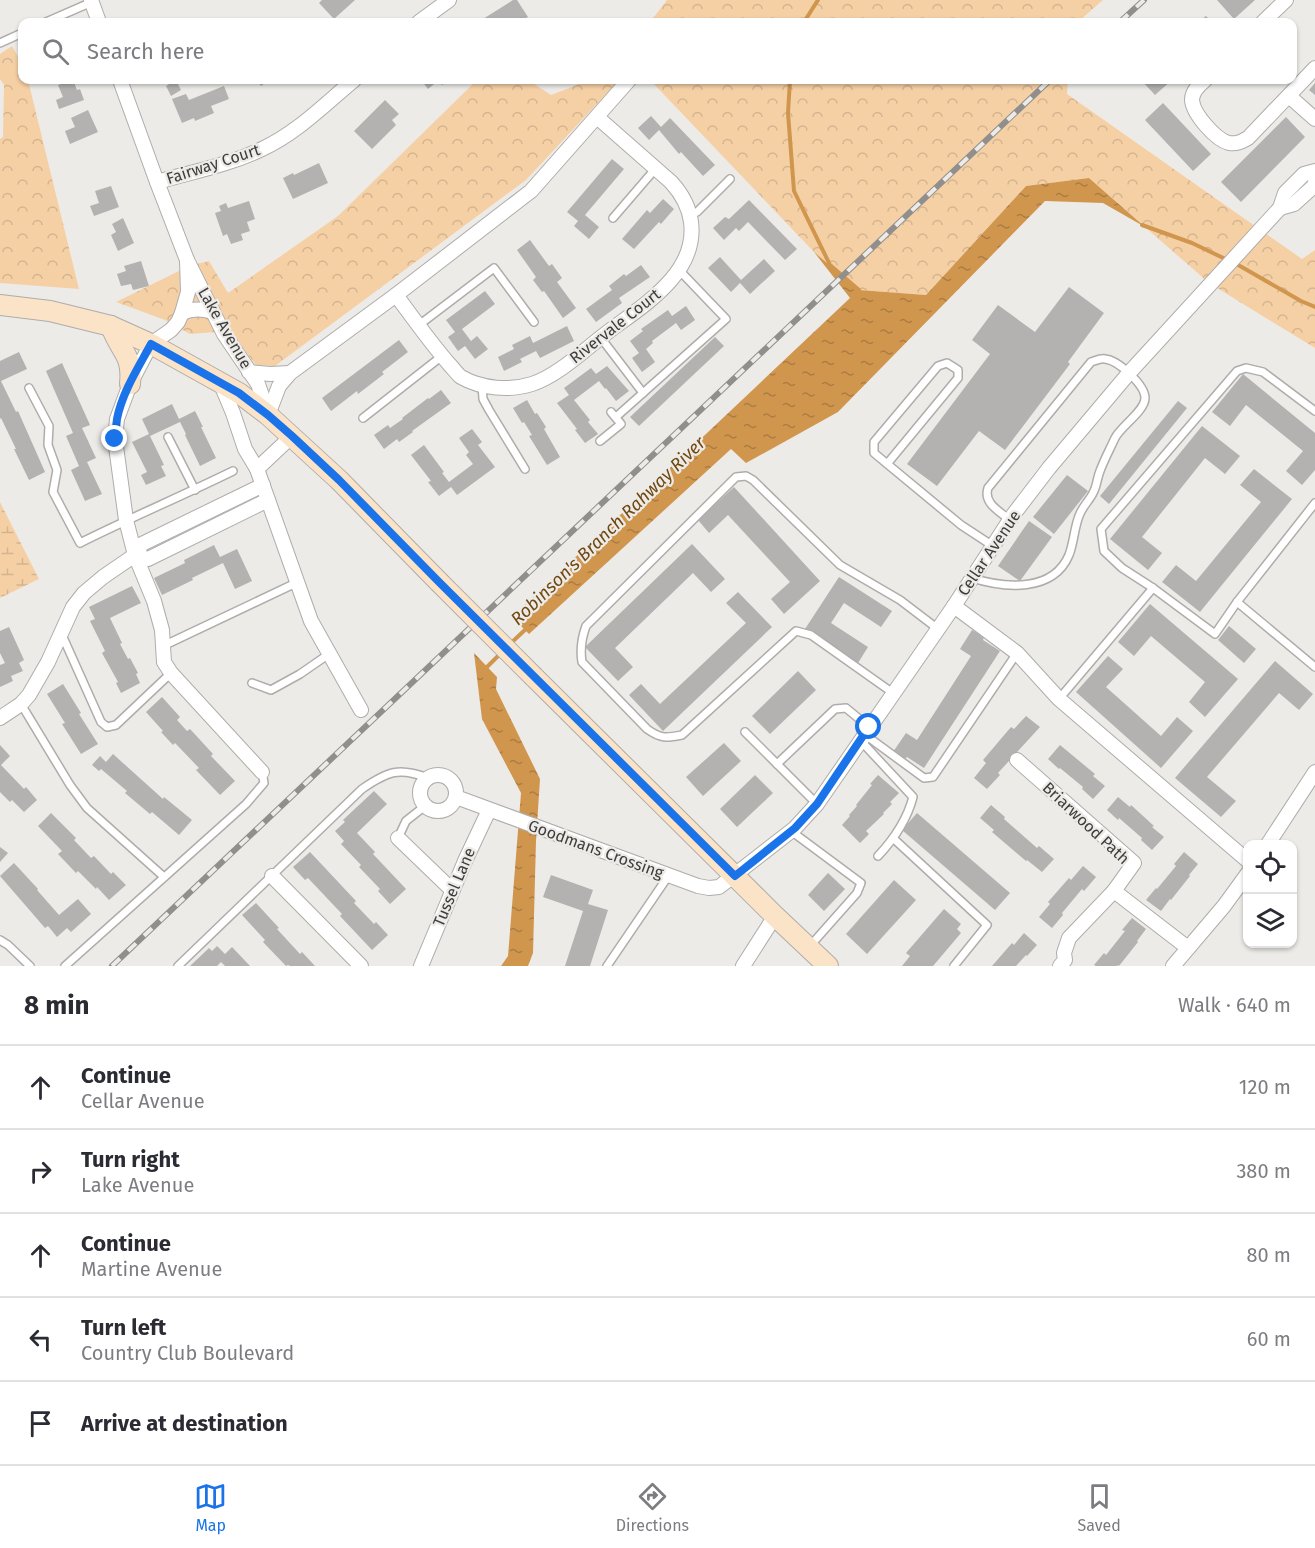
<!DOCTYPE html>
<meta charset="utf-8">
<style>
:root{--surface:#fff;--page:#f2f2f3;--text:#2b2b33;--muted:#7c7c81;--line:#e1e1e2;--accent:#1a73e8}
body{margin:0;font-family:"Fira Sans",sans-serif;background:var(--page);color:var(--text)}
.controls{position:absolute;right:18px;bottom:18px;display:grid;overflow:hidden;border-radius:12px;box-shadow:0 2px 4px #0004}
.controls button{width:54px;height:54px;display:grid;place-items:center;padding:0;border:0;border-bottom:2px solid var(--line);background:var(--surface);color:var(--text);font:30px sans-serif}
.stop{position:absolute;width:18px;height:18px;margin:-14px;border:4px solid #1a73e8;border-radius:50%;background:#fff}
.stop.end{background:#1a73e8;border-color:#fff;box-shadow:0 2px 6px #0008}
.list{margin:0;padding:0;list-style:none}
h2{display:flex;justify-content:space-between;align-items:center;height:78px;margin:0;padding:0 24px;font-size:26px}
h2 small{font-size:20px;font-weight:400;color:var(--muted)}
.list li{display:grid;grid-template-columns:39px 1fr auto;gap:18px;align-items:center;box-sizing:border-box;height:84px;padding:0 24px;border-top:2px solid var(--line)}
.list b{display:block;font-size:22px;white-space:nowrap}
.list p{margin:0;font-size:20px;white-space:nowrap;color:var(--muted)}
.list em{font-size:20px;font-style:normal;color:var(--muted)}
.icon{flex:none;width:33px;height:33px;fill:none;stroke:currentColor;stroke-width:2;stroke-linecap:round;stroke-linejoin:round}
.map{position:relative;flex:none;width:1315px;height:966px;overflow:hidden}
.search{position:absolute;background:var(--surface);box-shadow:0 2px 4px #0004;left:18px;right:18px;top:18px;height:66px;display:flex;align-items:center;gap:15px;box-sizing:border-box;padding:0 21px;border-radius:12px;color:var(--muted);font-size:22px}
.sheet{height:498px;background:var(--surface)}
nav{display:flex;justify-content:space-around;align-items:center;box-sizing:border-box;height:84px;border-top:2px solid var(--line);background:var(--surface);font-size:16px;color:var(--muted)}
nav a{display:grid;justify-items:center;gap:3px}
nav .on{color:var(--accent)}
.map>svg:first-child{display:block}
</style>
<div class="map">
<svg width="1315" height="966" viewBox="0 0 1315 966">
<defs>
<pattern id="forest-crowns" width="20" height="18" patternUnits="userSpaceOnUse" patternTransform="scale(1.5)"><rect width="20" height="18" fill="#f6d0a5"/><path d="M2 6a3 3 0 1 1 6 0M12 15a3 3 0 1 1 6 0" fill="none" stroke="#d4b48f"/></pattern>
<pattern id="wetland-marsh" width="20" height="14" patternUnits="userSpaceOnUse" patternTransform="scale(1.5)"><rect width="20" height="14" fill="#f6d0a5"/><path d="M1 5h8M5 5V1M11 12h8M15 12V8" fill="none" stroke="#d4b48f"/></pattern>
<pattern id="water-ripples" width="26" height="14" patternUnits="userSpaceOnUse" patternTransform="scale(1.5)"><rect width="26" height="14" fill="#d1964e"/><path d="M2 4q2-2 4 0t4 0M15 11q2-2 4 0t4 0" fill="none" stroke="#ab7c42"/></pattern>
</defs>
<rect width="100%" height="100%" fill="#edebe8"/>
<g fill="url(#forest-crowns)">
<path d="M667 0H1103L1078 22H650Z"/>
<path d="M12 46 22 64V80H28L79 289 0 283V139L3 137 4 85 0 79V54Z"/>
<path d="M477 80H528L551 95 590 80H619L526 180 275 366 256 365 230 331 190 334 165 320 116 302 189 266 209 261 228 293 338 216Z"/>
<path d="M650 80H1068L1067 94 1302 259 1315 250V348L1209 283 1089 178 1026 186 926 295 859 290 814 252Z"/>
</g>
<path fill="url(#wetland-marsh)" d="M0 502 39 579 0 598Z"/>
<g fill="url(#water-ripples)">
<path d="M1089 178 1145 227 1103 203 1045 201 838 412 746 463 731 449 529 634 512 617 850 298 814 252 859 290 926 295 1026 186Z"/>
<path d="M474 653 497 677 496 689 540 779 536 841 533 953 528 966H501L508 956 521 793 482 719Z"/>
</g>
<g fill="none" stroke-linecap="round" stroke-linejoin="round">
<g stroke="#d1964e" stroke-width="4">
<path d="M804 22 818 0"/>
<path d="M790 80 788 113 794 191 830 265 859 290"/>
<path d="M1142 225 1192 243 1240 266 1301 301 1315 307"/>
<path d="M510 644 527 628"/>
<path d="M485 669 501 653"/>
</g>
</g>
<g fill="#b4b2b0">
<path d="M322 0H355L334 19 319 3Z"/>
<path d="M513 0H517L528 17 519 22H485L483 19Z"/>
<path d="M1217 0H1255L1234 19Z"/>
<path d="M1206 16 1212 22H1198Z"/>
<path d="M73 80 77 90 80 89 84 100 59 109 56 100 63 97 58 85Z"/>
<path d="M176 80 181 90 171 96 166 86Z"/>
<path d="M257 80H269L261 86Z"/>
<path d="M421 80H450L442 85 439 80 428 89Z"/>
<path d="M1141 80H1172L1155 95Z"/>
<path d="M1315 83V95L1309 90Z"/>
<path d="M224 86 229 99 211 106 214 113 195 121 194 118 182 123 172 99 186 94 189 100Z"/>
<path d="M385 100 399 114 392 120 396 125 372 149 354 131Z"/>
<path d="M1163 103 1211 154 1193 171 1145 120Z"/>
<path d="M88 110 98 132 70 144 65 131 75 127 71 118Z"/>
<path d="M651 116 661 127 670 118 715 165 703 176 681 152 679 154 659 130 649 140 638 128Z"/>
<path d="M1286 117 1305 137 1241 202 1221 182Z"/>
<path d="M612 159 624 169 585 215 599 227 589 239 574 226 578 221 567 212Z"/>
<path d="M319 163 328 183 293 199 283 178 293 173 294 175Z"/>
<path d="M111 186 119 207 94 216 90 206 99 203 95 191Z"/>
<path d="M663 199 674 209 661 224 659 222 634 249 622 239 647 210 650 213Z"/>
<path d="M749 200 797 249 785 260 748 222 739 231 736 228 724 240 713 228 725 217 729 219Z"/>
<path d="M249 201 255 219 247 222 250 231 241 234 243 240 231 244 227 234 223 236 215 213 221 211 219 206 226 203 228 208Z"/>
<path d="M123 218 134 243 118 251 111 235 116 232 112 224Z"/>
<path d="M530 240 549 266 552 264 562 278 557 282 576 308 563 318 544 291 542 292 533 280 536 277 517 250Z"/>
<path d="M720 257 741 280 764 259 775 271 750 294 740 283 731 292 708 268Z"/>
<path d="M141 261 149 286 133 290 131 284 121 286 117 274 126 271 124 266Z"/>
<path d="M641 265 650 277 619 298 622 303 596 322 586 309 612 290 609 286 624 274 626 276Z"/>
<path d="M1069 287 1104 313 1068 362 1070 364 1005 450 979 431 937 486 907 464 990 354 972 340 998 305 1035 332Z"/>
<path d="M485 291 495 304 462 329 471 341 477 336 488 349 475 359 465 346 458 351 448 337 455 332 446 320Z"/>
<path d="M686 306 695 320 681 330 676 323 652 341 653 343 646 349 655 362 642 372 632 358 639 353 630 341 643 331 641 329 668 310 672 316Z"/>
<path d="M567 326 574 341 540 358 536 351 520 359 522 362 504 371 498 357 514 349 512 345 530 336 533 343Z"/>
<path d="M715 337 724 346 639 426 630 417Z"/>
<path d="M399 340 408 352 382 372 384 374 358 394 357 391 331 411 322 398Z"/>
<path d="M19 352 27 369 1 381 16 412 18 411 45 472 29 480 14 449H16L1 418 0 419V361Z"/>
<path d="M62 363 90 425 82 428 96 458 87 462 102 494 85 501 71 470 79 466 66 436 73 433 46 371Z"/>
<path d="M607 366 629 391 616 401 606 388 605 389 599 381 574 400 590 420 588 422 598 434 585 443 575 430 577 429 557 403 569 395 564 388 591 368 596 374Z"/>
<path d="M1243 374 1315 433V470L1302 485 1286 471 1303 451 1246 405 1230 426 1212 412Z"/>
<path d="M441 390 451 403 412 431 413 432 399 442 397 439 384 449 374 435 388 425 390 428 403 419 402 418 428 398 429 399Z"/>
<path d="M527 400 535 414 537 413 546 427 544 429 560 457 547 465 529 436 532 435 524 422 522 423 513 408Z"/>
<path d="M1178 401 1187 408 1109 504 1100 496Z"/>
<path d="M172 404 179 419 195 411 203 427H201L216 458 200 466 185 435 186 434 180 422 150 436 164 465 161 466 166 476 146 485 141 475 147 472 132 442 149 434 142 419Z"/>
<path d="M1202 426 1240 456 1225 474 1205 458 1142 537 1162 553 1148 570 1110 539Z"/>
<path d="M472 429 482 442 478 445 495 467 457 495 451 487 439 496 428 482 431 481 411 455 424 445 444 472 442 473 449 482 473 464 466 455 469 452 459 438Z"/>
<path d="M1254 469 1292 499 1200 612 1162 582 1176 565 1196 581 1261 502 1240 485Z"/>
<path d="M1067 475 1088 491 1054 534 1033 517Z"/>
<path d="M734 487 820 581 784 614 771 599 790 582 728 515 709 533 698 520Z"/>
<path d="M1029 521 1052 537 1020 581 998 566Z"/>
<path d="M692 544 725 579 711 592 693 573 615 648 633 667 618 681 585 647Z"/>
<path d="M214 545 220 557 237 549 252 581 235 589 223 563 192 578 193 580 162 595 154 578 185 563 184 560Z"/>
<path d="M839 577 892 611 881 627 844 603 831 623 868 647 858 663 805 629Z"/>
<path d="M132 586 141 603 110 618 122 643 120 644 128 659 130 658 138 673 136 674 140 683 121 693 116 683 118 682 102 653 105 651 90 621 95 619 89 607Z"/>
<path d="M738 592 772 627 663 731 629 695 641 684 660 704 746 623 726 603Z"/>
<path d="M1150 604 1238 679 1205 717 1189 702 1205 682 1151 636 1134 656 1118 642Z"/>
<path d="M1229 626 1256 649 1244 663 1218 640Z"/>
<path d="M9 627 24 660 19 663 23 671 11 676 13 681 0 687V665L5 663 0 653V631Z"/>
<path d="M972 630 984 637 983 640 1000 651 924 768 907 757 905 759 893 752 906 733 917 740 971 656 960 649Z"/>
<path d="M1108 656 1123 669 1106 687 1161 736 1177 717 1193 731 1161 768 1076 692Z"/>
<path d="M1275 661 1313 694 1299 710 1279 693 1207 777 1236 801 1221 817 1175 778Z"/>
<path d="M798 671 816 690 770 734 752 716Z"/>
<path d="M63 684 81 713 79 714 98 744 81 754 62 724 65 723 47 694Z"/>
<path d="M162 697 180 717 177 720 187 731 190 729 213 754 211 756 235 781 220 795 196 770 199 768 175 743 173 745 161 732 163 731 146 712Z"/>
<path d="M1026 716 1040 727 998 773 1000 775 987 789 974 778 986 763 983 760 1011 727 1014 729Z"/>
<path d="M724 743 741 761 703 796 686 777Z"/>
<path d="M0 745 10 756 1 765 24 789 26 787 37 800 24 812 12 800 10 802 0 792Z"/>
<path d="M1060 745 1095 774 1093 776 1105 786 1093 799 1082 789 1083 787 1060 768 1059 769 1048 759Z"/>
<path d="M113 754 163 799 164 797 192 820 179 835 152 812 150 814 125 793 127 791 101 769 99 771 92 765 100 756 106 762Z"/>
<path d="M755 775 773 793 737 827 720 809Z"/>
<path d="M878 775 899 793 890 802 892 804 883 813 884 814 866 831 869 834 860 843 842 825 850 816 849 815 857 806 856 805 872 785 870 784Z"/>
<path d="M374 791 387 804 357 833 375 852 373 854 406 889 390 904 378 891 380 889 359 867 361 865 341 844 344 841 335 831 345 822 343 820Z"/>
<path d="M1118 797 1130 807 1131 805 1154 826 1152 827 1164 837 1152 850 1141 840 1142 838 1119 818 1118 820 1107 810Z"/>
<path d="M991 805 1005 817 1004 819 1037 848 1039 846 1054 859 1042 872 1027 860 1026 861 992 832 994 830 980 818Z"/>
<path d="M51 813 76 838 74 840 91 858 94 856 111 874 113 872 126 885 109 900 97 887 96 889 78 871 76 873 58 854 62 851 38 826Z"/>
<path d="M917 813 1010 893 995 910 902 830Z"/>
<path d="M0 847 8 853 0 862Z"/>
<path d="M310 852 356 901 354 903 374 924 376 922 388 935 372 950 340 916 342 914 308 878 305 880 293 867Z"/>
<path d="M1184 852 1198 864 1189 875 1190 876 1171 900 1170 899 1161 911 1146 900 1156 888 1157 889 1176 866 1174 864Z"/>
<path d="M14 863 38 889 37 890 59 915 78 899 91 914 71 932 67 928 57 937 48 926 45 928 0 876Z"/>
<path d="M1083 866 1096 877 1084 891 1082 889 1062 913 1063 915 1052 928 1039 917 1050 904 1048 902 1069 878 1071 880Z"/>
<path d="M828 873 845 889 824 911 808 895Z"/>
<path d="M551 875 593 890 588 904 608 910 590 966H565L583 911 543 897Z"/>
<path d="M894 880 916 900 867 954 846 934Z"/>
<path d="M256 903 279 928 277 929 300 954 302 952 315 966H290L288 965 286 966 263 942 265 940 242 915Z"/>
<path d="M944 909 961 924 957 929 961 933 933 966H902L910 956 906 953Z"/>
<path d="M1132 918 1146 929 1137 941 1138 942 1119 966 1118 965 1117 966H1096L1094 965 1104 953 1106 955 1125 931 1122 930Z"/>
<path d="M1024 933 1037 945 1027 956 1026 955 1016 966H992L1012 943 1014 945Z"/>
<path d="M217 946 225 954 232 947 250 966H225L221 962 217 966H190L209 948 212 951Z"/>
</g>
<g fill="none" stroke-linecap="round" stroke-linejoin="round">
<g stroke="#afacaa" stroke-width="10">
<g id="service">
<path d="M46 22 92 2"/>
<path d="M0 43 22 33"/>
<path d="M690 215 697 212 730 179"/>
<path d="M613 218 656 168"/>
<path d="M419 325 494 268 534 322"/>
<path d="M601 338 643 393"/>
<path d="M482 385 483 399 489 410 525 469"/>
<path d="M29 388 49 426 48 445 57 470 53 492 80 543C130 518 182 496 233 471"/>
<path d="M1315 411 1263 372 1246 368 1237 371 1101 529 1104 551 1122 568 1153 588 1215 634 1237 602 1315 503"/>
<path d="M616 417 726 319 679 270"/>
<path d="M363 418 442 356"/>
<path d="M168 437 195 490"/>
<path d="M600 441 621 424 611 412"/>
<path d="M887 464 958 378V370L947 363 938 366 874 442V453L961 525 993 546"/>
<path d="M972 578C1004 588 1053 593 1069 555 1074 542 1074 529 1079 516 1082 507 1089 501 1093 493 1097 486 1097 478 1100 471 1104 460 1110 449 1115 438 1121 426 1145 411 1145 398 1145 385 1118 360 1105 359 1100 358 1095 361 1091 362L988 488C983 503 999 511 1010 520"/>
<path d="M1237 602 1315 667"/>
<path d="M62 635 101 722 107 727 116 725 171 673"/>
<path d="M163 646 298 582"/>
<path d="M252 683 271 690 300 674 329 654"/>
<path d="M893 693 811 635 796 631 682 735C666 738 661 739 647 729L582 662C580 650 582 637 586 626L736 477 746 476 753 480 840 565 900 600 938 629"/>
<path d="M1059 699 1153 588"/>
<path d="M21 704 70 785 87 808 164 877"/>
<path d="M745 732 817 804"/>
<path d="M864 734 924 778 933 777 1017 653"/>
<path d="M860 740 913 797C907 820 894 839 878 856"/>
<path d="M777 764 835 709 846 708 869 727"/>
<path d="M791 831 861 883 857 893 810 946"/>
<path d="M398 838 406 821 425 806"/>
<path d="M894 839 987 925 954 966"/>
<path d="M0 940 8 945 30 966"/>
<path d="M65 966 246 804 264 783 262 772"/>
<path d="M178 966 362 789C388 771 399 767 428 778"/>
<path d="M607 966 669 875"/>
</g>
</g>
<g stroke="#afacaa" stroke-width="16">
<g id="minor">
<path d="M91 0 99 22"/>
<path d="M419 22 449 0"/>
<path d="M1263 22 1286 0"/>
<path d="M120 80 157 182 187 260 224 334 258 384 268 413"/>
<path d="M1205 80C1199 85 1192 91 1192 100 1193 114 1216 140 1229 143 1237 144 1241 142 1248 138L1315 68"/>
<path d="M1289 96 1315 119"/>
<path d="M157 182C192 172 229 165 262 149 297 133 325 104 354 80"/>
<path d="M1280 208 1294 204 1314 186 1315 182"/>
<path d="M187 260 188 292 182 313 178 322 171 330 151 344 130 384 117 419 115 439 126 520 135 555 154 601 162 630 164 662 171 673 262 772"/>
<path d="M396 295C413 318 430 342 449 364 453 368 457 374 461 377 482 389 510 391 532 384 557 376 583 351 604 335 640 307 698 275 691 222 689 206 682 194 671 182L597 117"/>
<path d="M182 313C193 308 202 309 213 312"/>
<path d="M249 372 270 374 290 373"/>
<path d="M220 382 233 413 245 449 257 469 311 621 361 710"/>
<path d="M268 415 279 386 290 373 396 295 531 191 629 80"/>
<path d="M257 469 292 436"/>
<path d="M135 555 148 559 268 500"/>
<path d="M954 606 1017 653 1059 699 1248 861"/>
<path d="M0 718 21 704 29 695 48 662 73 607 84 593 103 577 135 555 142 544 263 485"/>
<path d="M1017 760 1134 863 1114 891 1069 938 1064 953 1065 960 1060 966"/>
<circle cx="438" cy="793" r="18"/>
<path d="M456 797 698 886 709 888 719 887 795 828 817 804 954 606 1013 515 1049 468 1129 373 1280 208 1285 193 1304 174 1315 171"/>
<path d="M398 838 452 890"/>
<path d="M1268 844 1315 772"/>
<path d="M272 876 361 966"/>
<path d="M1114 891 1188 948"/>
<path d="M421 966 465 861 489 810"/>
<path d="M743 966 775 916"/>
<path d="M1173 966 1224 906 1248 873"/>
</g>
</g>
<g stroke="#afacaa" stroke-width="22">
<g id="secondary">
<path d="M0 305 50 311 111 326 151 344 239 393 268 415 339 480 439 582"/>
<path d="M111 326C120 352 133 353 130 384"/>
<path d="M534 677 775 916 828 966"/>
</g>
</g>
<use href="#service" stroke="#fff" stroke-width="7"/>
<use href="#minor" stroke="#fff" stroke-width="14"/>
<use href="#secondary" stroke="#fae3c6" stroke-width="20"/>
<g stroke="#918f8d" stroke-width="6">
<g id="rail">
<path d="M1120 22 1144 0"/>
<path d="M112 966 1050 80"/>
</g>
</g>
<use href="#rail" stroke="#edebe8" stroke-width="4" stroke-dasharray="11" stroke-linecap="butt"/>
<g stroke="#afacaa" stroke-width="22" stroke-linecap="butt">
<path id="secondary-bridge" d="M439 582 534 677"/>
</g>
<use href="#secondary-bridge" stroke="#fae3c6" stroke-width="20"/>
</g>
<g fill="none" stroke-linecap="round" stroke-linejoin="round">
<path stroke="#1a73e8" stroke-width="8" d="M115 439C116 432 116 426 117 419 122 393 138 368 151 344L239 393 268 415 292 436 339 480 439 582 735 876 795 828 817 804 869 727"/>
</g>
<g text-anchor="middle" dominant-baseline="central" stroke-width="4.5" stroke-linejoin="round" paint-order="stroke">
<g font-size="16" fill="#3e3d3c" stroke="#edebe8">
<text transform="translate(213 164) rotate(-18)">Fairway Court</text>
<text transform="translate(615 326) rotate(-38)">Rivervale Court</text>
<text transform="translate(225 328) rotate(60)">Lake Avenue</text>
<text transform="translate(989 553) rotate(-56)">Cellar Avenue</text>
<text transform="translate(1086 823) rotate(43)">Briarwood Path</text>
<text transform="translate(596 849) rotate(20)">Goodmans Crossing</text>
<text transform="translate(454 887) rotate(-67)">Tussel Lane</text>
</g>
<g font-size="18" font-style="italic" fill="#704811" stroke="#edebe8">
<text transform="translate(608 531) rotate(-44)">Robinson's Branch Rahway River</text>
</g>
</g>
</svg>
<div class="controls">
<button><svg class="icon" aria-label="locate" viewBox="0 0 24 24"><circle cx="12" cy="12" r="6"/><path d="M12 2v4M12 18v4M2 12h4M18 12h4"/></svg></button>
<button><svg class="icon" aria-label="layers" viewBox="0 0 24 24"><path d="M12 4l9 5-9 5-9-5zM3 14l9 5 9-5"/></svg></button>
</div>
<div class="stop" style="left:869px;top:727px"></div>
<div class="stop end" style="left:115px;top:439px"></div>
<div class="search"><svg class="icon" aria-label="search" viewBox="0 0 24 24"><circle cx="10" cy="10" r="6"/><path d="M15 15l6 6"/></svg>Search here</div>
</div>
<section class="sheet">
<h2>8 min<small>Walk · 640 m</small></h2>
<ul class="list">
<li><svg class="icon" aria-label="ahead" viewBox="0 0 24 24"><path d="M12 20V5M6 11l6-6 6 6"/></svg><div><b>Continue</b><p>Cellar Avenue</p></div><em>120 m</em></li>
<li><svg class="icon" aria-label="right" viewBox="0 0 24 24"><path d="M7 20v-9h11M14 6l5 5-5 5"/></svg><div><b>Turn right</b><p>Lake Avenue</p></div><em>380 m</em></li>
<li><svg class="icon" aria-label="ahead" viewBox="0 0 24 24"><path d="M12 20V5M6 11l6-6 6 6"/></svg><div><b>Continue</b><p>Martine Avenue</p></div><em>80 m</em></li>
<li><svg class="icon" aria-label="left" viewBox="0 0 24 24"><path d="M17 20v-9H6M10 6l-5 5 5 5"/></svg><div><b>Turn left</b><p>Country Club Boulevard</p></div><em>60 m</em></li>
<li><svg class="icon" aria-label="arrive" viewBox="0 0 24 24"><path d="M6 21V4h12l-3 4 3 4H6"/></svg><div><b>Arrive at destination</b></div></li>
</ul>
</section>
<nav>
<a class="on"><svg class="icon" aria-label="map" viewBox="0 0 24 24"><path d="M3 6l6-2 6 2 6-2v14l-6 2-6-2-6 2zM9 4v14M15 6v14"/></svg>Map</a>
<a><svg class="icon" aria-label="directions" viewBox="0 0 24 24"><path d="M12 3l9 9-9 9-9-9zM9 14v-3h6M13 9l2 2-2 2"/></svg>Directions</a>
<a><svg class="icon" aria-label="saved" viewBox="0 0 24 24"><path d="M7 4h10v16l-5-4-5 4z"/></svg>Saved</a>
</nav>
